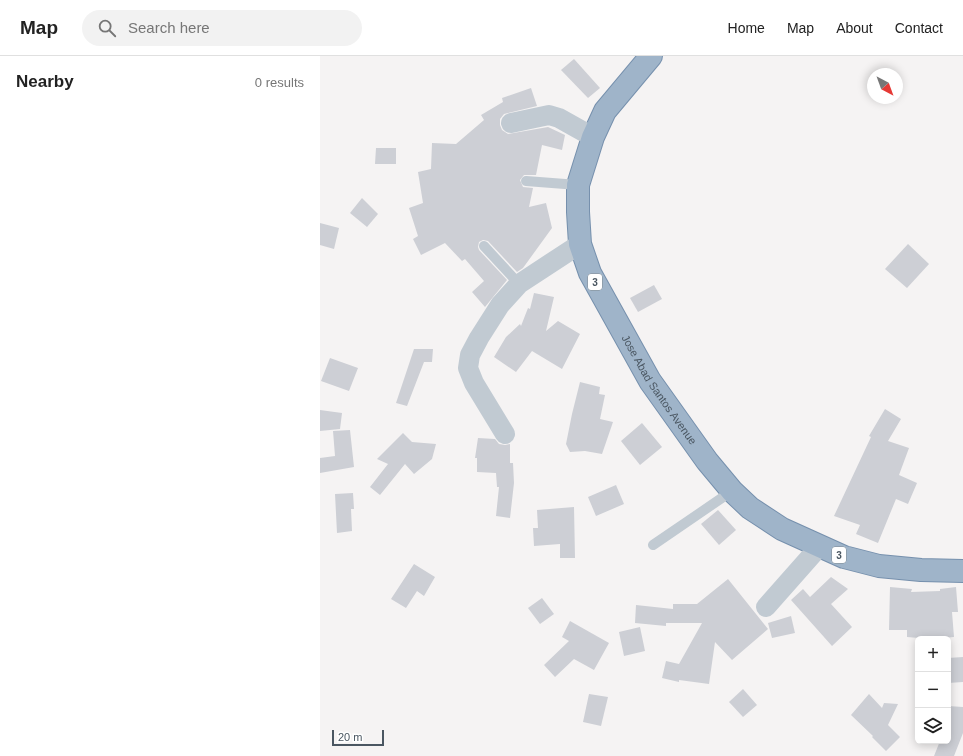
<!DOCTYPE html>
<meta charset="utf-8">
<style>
:root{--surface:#fff;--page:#f2f2f2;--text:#222;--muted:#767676;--line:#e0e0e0}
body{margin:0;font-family:Arial,sans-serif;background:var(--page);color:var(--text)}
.controls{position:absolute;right:12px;bottom:12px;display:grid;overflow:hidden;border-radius:6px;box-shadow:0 2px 10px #0003}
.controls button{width:36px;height:36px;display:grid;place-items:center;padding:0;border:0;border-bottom:1px solid var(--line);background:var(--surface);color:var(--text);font:20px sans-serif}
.compass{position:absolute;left:547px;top:12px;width:36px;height:36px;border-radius:50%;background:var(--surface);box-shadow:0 2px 10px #0003;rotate:139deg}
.scale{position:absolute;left:12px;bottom:10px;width:52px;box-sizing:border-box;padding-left:4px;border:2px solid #4a5661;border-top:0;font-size:11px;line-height:14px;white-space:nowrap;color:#4a5661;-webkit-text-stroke:3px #fff;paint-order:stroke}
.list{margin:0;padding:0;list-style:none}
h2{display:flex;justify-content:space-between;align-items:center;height:52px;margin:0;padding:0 16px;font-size:17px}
h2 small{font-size:13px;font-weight:400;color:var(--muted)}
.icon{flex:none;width:22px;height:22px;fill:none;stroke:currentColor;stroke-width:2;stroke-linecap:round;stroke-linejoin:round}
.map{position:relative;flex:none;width:643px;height:700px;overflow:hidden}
header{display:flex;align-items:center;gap:24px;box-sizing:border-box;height:56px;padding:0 20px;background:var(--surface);border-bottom:1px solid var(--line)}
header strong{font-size:19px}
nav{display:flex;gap:22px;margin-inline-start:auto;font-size:14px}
.search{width:280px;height:36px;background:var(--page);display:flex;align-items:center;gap:10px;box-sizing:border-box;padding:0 14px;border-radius:22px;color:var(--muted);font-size:15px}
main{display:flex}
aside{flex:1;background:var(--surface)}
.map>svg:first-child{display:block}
</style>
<header>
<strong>Map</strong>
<div class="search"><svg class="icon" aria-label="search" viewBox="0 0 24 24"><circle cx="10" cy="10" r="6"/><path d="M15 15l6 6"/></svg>Search here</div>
<nav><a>Home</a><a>Map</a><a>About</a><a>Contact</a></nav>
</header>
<main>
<aside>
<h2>Nearby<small>0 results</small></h2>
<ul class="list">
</ul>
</aside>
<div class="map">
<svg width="643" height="700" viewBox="0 0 643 700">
<rect width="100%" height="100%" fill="#f5f3f3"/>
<g fill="#cdcfd5">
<path d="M254 3 280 32 268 42 241 14Z"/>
<path d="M211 32 217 50 184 58 180 63V69L182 74 188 78 228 71 245 79 242 94 222 89 216 119H204L200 124 203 131 213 132 209 151 226 147 232 172 203 212 197 216 168 185 163 184 159 186 158 191 159 194 187 224 165 251 152 236 164 225 145 203 142 205 125 187 101 199 93 183 98 180 89 152 103 147 98 116 111 113 112 87 136 88 164 64 161 59 183 46 182 42Z"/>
<path d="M56 92H76V108H55Z"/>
<path d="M42 142 58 158 47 171 30 157Z"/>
<path d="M0 167 19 172 14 193 0 189Z"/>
<path d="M588 188 609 208 587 232 565 213Z"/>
<path d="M334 229 342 243 318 256 310 242Z"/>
<path d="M214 237 234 241 226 275 238 265 260 278 242 313 212 295 196 316 174 301 186 281 200 268 201 270 208 252 210 253Z"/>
<path d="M94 293H113L112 306H104L87 350 76 347Z"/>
<path d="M10 302 38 312 29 335 1 325Z"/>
<path d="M260 326 280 331 279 338 285 339 280 363 293 366 282 398 265 395 250 396 246 388 252 358Z"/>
<path d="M565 353 581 363 568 385 589 392 579 419 597 427 588 448 576 443 558 487 536 478 540 469 514 460 551 381 549 380Z"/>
<path d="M0 354 22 357 20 373 0 375Z"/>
<path d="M322 367 342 391 320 409 301 385Z"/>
<path d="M30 374 34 411 0 417V402L15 400 13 375Z"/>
<path d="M83 377 92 386 116 388 112 403 94 418 85 408 60 439 50 431 68 408 57 403Z"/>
<path d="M158 382 175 383 179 388 185 389 190 388V407H193L194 427 190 462 176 460 179 431H177L176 417 157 416V402H155Z"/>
<path d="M296 429 304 448 276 460 268 441Z"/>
<path d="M33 437 34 453H31L32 475 17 477 15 438Z"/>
<path d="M254 451 255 502H240V488L214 490 213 472H218L217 454Z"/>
<path d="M398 454 416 474 399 489 381 468Z"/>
<path d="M94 508 115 521 104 540 97 535 86 552 71 543Z"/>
<path d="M511 521 528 533 511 548 532 571 512 590 471 544 483 533 490 541Z"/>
<path d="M408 523 448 573 412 604 395 586 389 628 359 624V626L342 622 346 605 359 608 382 567H346V570L315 567 316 549 353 553V548H377Z"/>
<path d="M570 531 592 533 591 536 620 535V533L636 531 638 556H632L634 581 611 583 587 581V574H569Z"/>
<path d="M222 542 234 558 220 568 208 552Z"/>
<path d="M471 560 475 577 452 582 448 567Z"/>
<path d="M250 565 289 587 274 614 254 603 235 621 224 609 249 585 242 581Z"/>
<path d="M320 571 325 595 304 600 299 576Z"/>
<path d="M643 601V626L628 627V602Z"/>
<path d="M423 633 437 649 423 661 409 646Z"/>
<path d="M269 638 288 641 281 670 263 666Z"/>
<path d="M549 638 562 652 564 647 578 648 568 669 580 681 566 695 552 681 553 680 531 659Z"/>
<path d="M628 650 643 651V677L634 700H614L620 685H628Z"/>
</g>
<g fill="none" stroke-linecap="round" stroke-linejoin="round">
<g stroke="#7690ad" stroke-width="24">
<g id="trunk">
<path id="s1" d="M331 0 285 55 273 81 258 129V156L260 188 270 217 330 325 387 405 412 435 430 452 462 473 524 501 559 510 601 514 643 515"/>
</g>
</g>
<g stroke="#c1cad2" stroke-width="10">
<path d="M206 125 258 129"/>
<path d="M164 190 199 228"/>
<path d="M333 489 412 435"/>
</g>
<g stroke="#c1cad2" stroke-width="20">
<path d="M191 67 229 59 239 62 273 81"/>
<path d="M185 378 154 327 148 312 150 299 159 282 180 249 199 228 260 188"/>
<path d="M446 551 499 491"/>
</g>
<use href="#trunk" stroke="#9fb4c9" stroke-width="22"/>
</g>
<g text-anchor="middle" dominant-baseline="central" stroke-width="3" stroke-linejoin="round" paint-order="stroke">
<g fill="#fff" stroke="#808990" stroke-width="1">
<rect x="268" y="218" width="14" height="16" rx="3"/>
<rect x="512" y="491" width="14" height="16" rx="3"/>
</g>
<g font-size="10" font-weight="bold" fill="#4a5661">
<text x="275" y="226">3</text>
<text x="519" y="499">3</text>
</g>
<g font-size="11" fill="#4a5661" stroke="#fff">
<text stroke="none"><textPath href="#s1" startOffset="376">Jose Abad Santos Avenue</textPath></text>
</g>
</g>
</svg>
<div class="controls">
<button>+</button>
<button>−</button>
<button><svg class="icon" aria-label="layers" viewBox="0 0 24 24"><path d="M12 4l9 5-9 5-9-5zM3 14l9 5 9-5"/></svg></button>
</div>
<svg class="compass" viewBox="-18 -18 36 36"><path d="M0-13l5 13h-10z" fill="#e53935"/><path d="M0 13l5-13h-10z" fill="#767676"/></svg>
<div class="scale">20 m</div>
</div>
</main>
